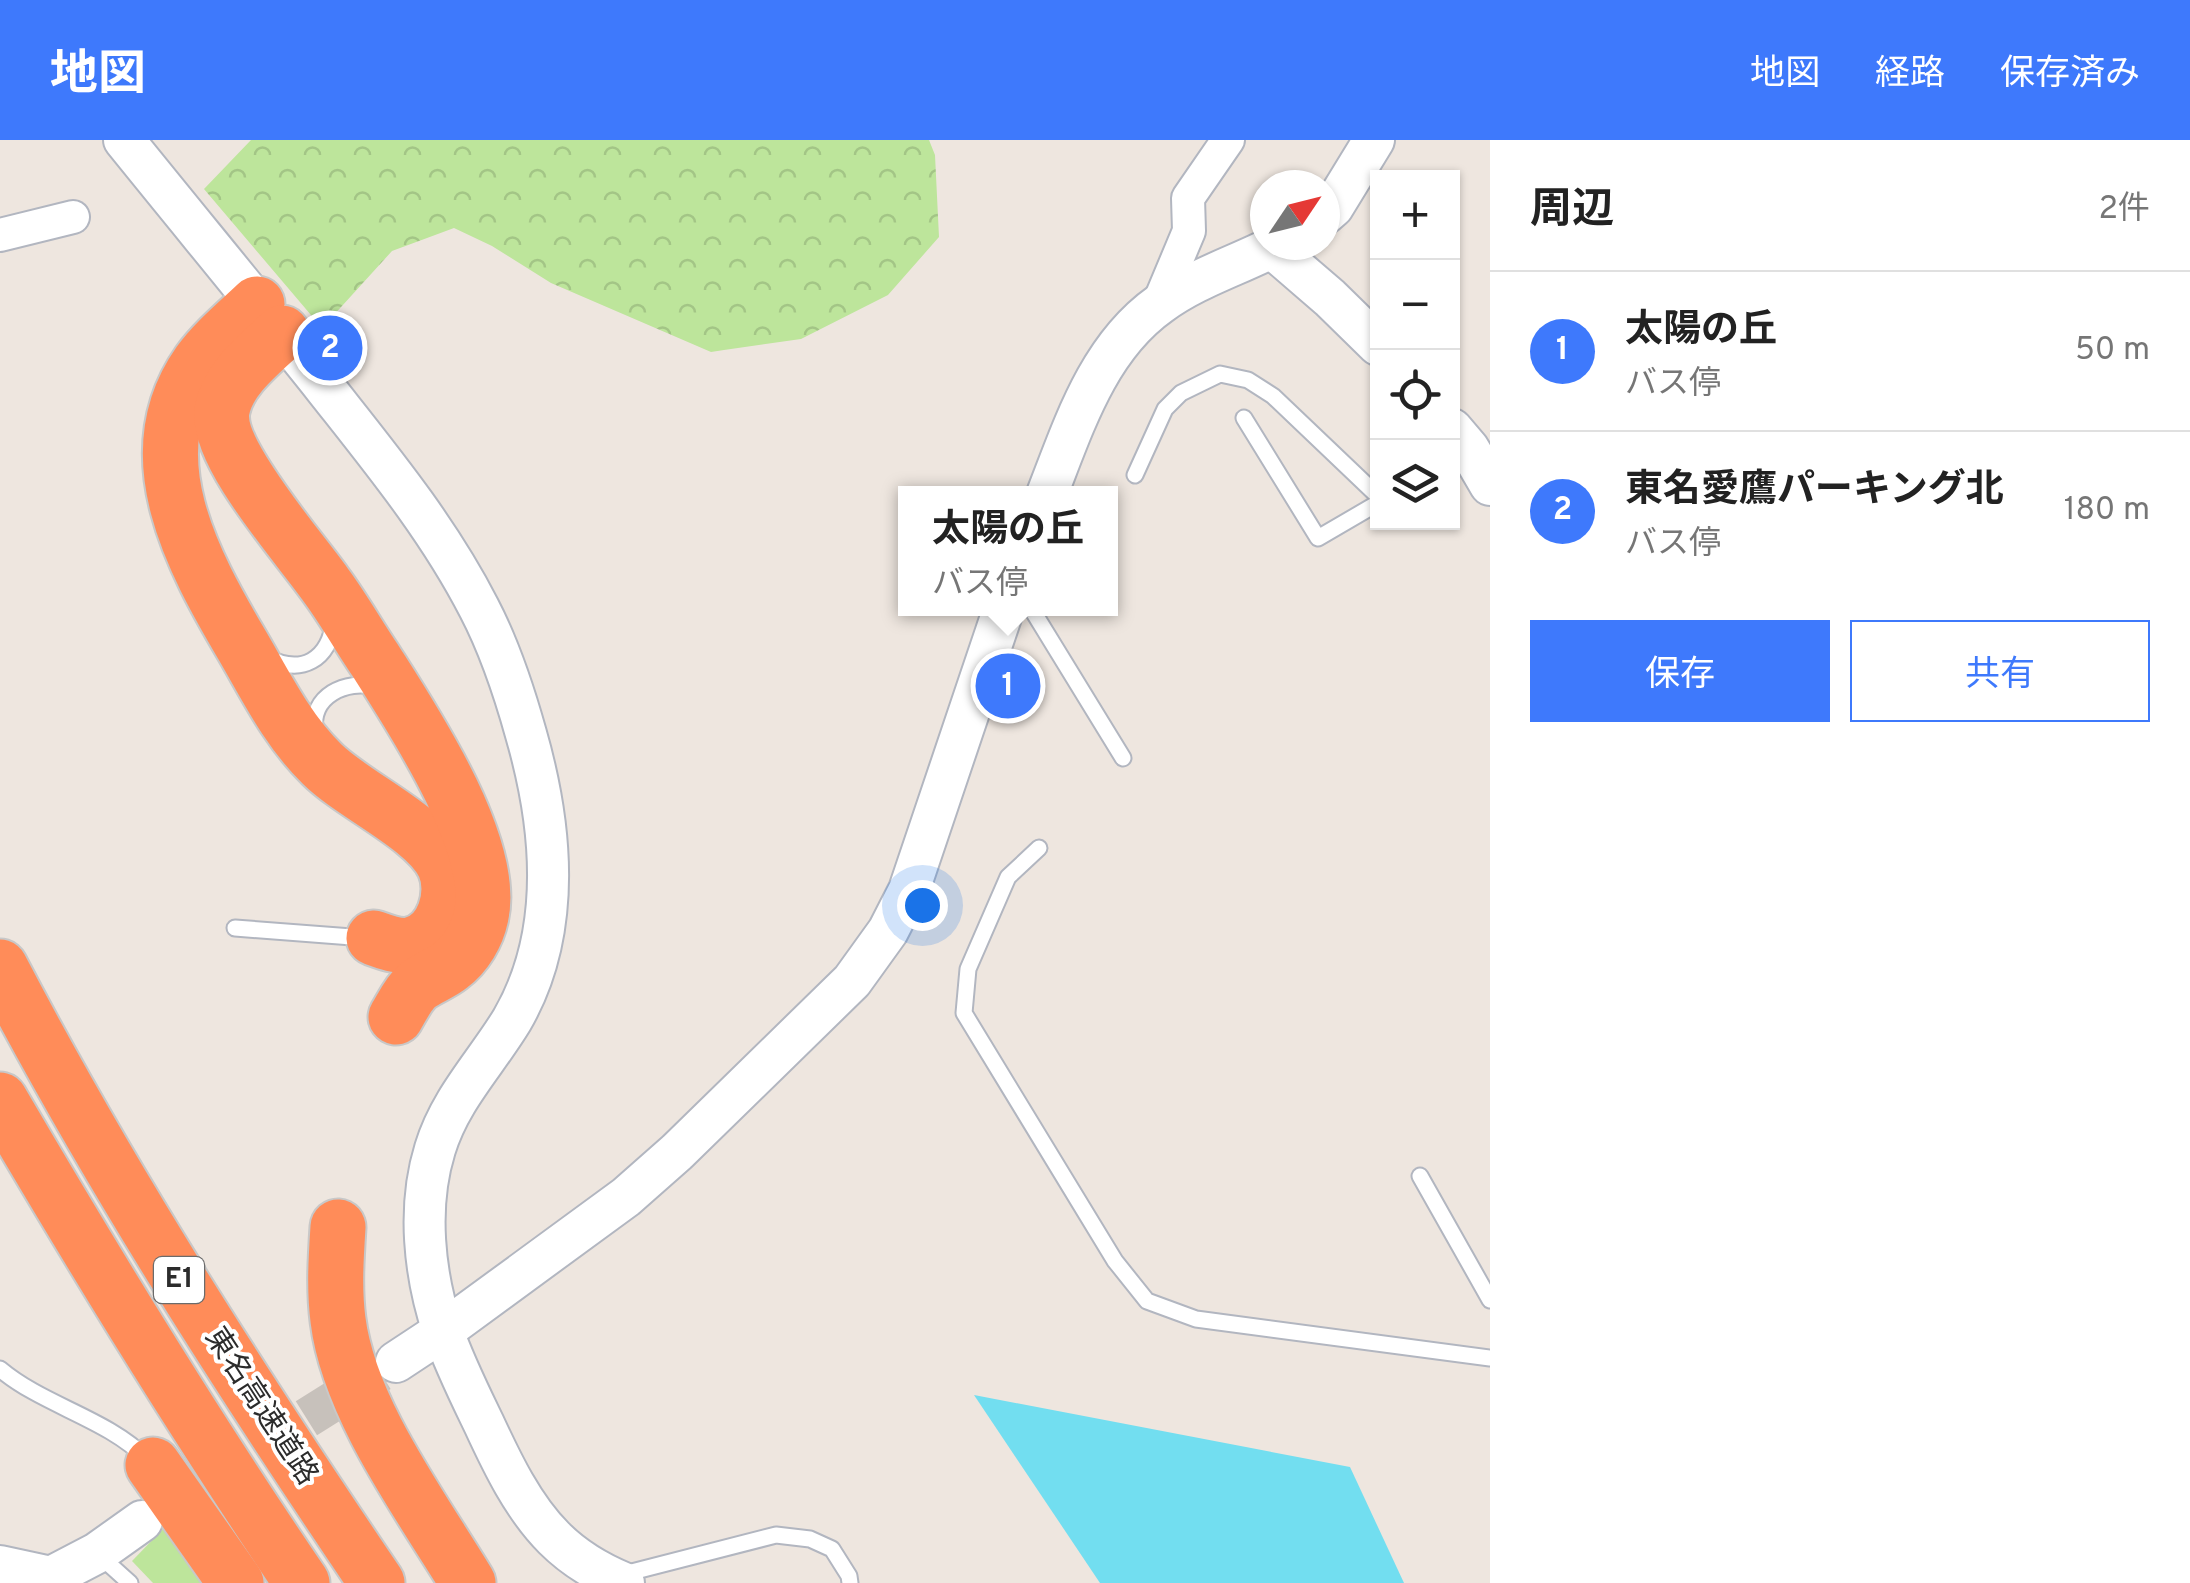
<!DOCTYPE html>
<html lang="ja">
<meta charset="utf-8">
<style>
:root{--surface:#fff;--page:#f6f6f6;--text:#222;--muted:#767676;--line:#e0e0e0;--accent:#3e79fc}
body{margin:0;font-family:Overpass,"Noto Sans JP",sans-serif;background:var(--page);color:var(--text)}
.controls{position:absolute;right:30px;top:30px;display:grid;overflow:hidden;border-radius:0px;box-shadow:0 2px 8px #0004}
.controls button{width:90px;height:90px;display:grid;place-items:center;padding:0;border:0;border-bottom:2px solid var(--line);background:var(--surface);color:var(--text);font:50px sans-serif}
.compass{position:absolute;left:1250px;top:30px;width:90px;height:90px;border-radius:50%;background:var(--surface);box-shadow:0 2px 8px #0004;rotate:55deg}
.you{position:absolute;left:922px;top:765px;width:35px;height:35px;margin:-25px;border:8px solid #fff;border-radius:50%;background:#1a73e8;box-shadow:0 0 0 15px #1a73e833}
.badge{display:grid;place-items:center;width:65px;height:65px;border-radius:50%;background:var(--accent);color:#fff;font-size:32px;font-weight:700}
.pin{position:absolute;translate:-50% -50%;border:5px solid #fff;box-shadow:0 2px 10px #0006}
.popup{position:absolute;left:898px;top:346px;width:220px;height:130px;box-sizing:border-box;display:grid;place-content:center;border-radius:0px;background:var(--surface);filter:drop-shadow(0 2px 8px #0005);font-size:32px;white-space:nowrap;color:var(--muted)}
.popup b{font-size:38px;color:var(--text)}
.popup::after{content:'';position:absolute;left:50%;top:100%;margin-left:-20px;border:20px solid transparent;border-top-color:var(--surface)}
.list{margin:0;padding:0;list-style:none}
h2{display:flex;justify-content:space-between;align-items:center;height:130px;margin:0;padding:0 40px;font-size:42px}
h2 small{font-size:32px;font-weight:400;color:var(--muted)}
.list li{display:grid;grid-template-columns:65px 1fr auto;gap:30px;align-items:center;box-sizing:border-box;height:160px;padding:0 40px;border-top:2px solid var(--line)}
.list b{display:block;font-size:38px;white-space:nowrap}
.list p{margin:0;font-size:32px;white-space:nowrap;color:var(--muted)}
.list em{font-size:32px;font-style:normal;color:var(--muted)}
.actions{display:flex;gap:20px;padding:30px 40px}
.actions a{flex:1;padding:22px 0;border:2px solid var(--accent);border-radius:0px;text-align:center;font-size:35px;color:var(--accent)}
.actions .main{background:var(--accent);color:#fff}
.icon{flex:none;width:55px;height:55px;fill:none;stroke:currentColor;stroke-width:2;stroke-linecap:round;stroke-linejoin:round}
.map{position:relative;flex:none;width:1490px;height:1443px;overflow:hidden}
header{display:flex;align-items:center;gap:60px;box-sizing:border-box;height:140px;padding:0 50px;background:var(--accent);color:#fff}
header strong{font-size:48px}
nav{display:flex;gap:55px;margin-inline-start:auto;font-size:35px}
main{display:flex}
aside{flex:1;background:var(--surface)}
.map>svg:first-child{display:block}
</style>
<header>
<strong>地図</strong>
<nav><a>地図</a><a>経路</a><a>保存済み</a></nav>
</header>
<main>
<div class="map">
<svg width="1490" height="1443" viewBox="0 0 1490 1443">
<defs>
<pattern id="forest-crowns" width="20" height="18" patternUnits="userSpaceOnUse" patternTransform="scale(2.5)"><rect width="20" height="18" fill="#bde59b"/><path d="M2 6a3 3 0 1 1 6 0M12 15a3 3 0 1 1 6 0" fill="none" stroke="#a3c586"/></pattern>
</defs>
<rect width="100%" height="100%" fill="#eee6df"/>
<path fill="#bde59b" d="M163 1389 208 1443H153L132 1421Z"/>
<path fill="url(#forest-crowns)" d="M251 0H929L935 15 939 97 888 155 801 199 724 210 711 212 551 143 492 106 454 88 392 111 322 188 204 49Z"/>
<path fill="#72def0" d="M974 1255 1350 1327 1404 1443H1100Z"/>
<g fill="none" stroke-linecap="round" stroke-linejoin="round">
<path stroke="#c7c1bb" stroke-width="40" stroke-dasharray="40 20" stroke-linecap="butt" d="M154 1374 380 1232"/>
<g stroke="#b2b6c0" stroke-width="19">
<g id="service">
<path d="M1244 278 1318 398 1378 363"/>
<path d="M1135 335 1165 269 1181 253 1220 234 1248 240 1273 256 1378 356"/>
<path d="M1031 468 1123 618"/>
<path d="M266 517C302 536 329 520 334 481"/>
<path d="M315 591C310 556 346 539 376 547"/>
<path d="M1039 708 1008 737 968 829 964 873 1115 1121 1147 1161 1196 1179 1490 1218"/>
<path d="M235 788 365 798"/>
<path d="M1420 1036 1490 1160"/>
<path d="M0 1229C44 1266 106 1278 147 1319"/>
<path d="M100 1416 130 1443"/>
<path d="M620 1435 776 1395 810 1399 832 1409 849 1436 850 1443"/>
</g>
</g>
<g stroke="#b2b6c0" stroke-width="36">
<g id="minor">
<path d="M0 95 73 77"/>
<path d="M1158 165 1189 91 1188 58 1228 0"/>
</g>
</g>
<g stroke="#b2b6c0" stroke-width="44">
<g id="tertiary">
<path d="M124 0C191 83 259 165 325 248 381 319 438 388 479 468 500 508 514 551 526 594 553 688 563 792 512 880 486 923 450 959 435 1009 417 1067 424 1134 443 1191 454 1223 469 1253 484 1284 502 1323 523 1367 554 1398 574 1418 597 1432 624 1443"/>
<path d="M1325 74 1333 67 1374 0"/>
<path d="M1272 108 1330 158 1378 205"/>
<path d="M1452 289 1469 309 1490 345"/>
<path d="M1047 354C1074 285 1098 208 1160 164 1195 138 1239 125 1277 105"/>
<path d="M396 1222 443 1191 626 1057 677 1012 852 841 888 791 909 750 1004 468"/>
<path d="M0 1426 51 1437 97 1413 142 1381"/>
</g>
</g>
<g stroke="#c8c8c8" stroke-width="59">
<g id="motorway">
<path d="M257 164C237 183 215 201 199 223 134 315 193 422 242 505 266 546 287 590 322 624 353 655 426 687 444 725 457 753 444 798 410 805 398 807 385 802 374 798"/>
<path d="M282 193C260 214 228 238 222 270 215 313 299 407 325 444 343 468 358 495 375 520 412 578 497 706 481 776 477 795 466 814 450 826 440 834 427 838 417 846 408 854 402 867 396 877"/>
<path d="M0 827C111 1040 242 1243 377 1443"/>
<path d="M0 960C96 1124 195 1286 302 1443"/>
<path d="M338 1087C336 1118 334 1149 338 1180 349 1269 422 1367 468 1443"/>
<path d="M153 1325 236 1443"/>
</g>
</g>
<use href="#service" stroke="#fff" stroke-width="15"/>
<use href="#minor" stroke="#fff" stroke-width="32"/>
<use href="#tertiary" stroke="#fff" stroke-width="40"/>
<use href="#motorway" stroke="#ff8c59" stroke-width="55"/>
</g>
<g text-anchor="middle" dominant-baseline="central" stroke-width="8" stroke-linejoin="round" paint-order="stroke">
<rect fill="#fff" stroke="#6b6b6b" stroke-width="2.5" x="154" y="1117" width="50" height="46" rx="8"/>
<g font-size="28" font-weight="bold" fill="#2c2c2c">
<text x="179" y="1140">E1</text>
</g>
<g font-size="30" fill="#2c2c2c" stroke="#fff">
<text transform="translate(260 1267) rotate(57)">東名高速道路</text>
</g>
</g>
</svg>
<div class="controls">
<button>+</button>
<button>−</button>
<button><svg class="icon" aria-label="locate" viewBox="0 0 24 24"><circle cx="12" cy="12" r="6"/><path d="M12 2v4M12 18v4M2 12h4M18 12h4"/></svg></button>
<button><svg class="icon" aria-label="layers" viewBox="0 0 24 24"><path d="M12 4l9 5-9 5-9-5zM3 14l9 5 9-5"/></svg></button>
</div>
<svg class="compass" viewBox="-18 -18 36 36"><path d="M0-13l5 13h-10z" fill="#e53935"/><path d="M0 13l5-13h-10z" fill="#767676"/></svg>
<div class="you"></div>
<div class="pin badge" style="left:1008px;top:546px">1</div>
<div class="popup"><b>太陽の丘</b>バス停</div>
<div class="pin badge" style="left:330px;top:208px">2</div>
</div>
<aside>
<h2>周辺<small>2件</small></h2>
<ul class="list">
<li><span class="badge">1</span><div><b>太陽の丘</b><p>バス停</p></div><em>50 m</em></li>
<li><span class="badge">2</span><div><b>東名愛鷹パーキング北</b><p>バス停</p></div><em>180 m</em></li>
</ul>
<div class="actions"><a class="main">保存</a><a>共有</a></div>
</aside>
</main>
